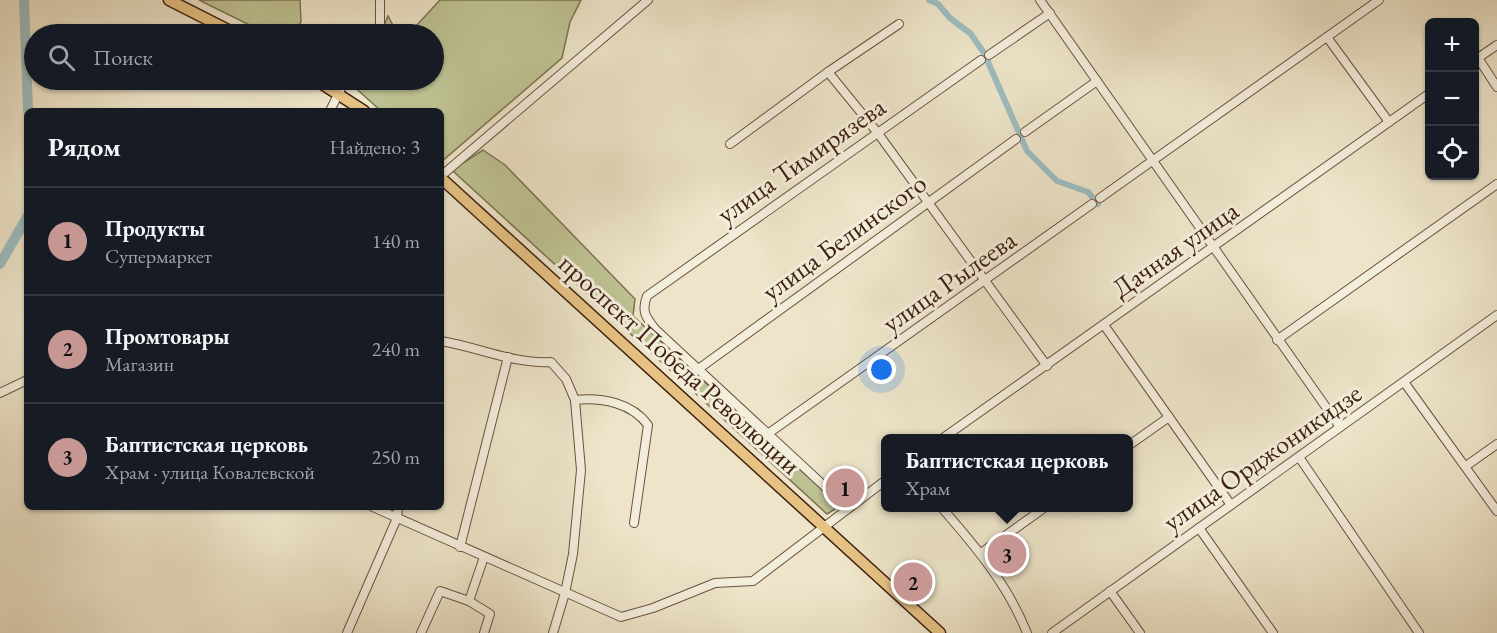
<!DOCTYPE html>
<html lang="ru">
<meta charset="utf-8">
<style>
:root{--surface:#171b24;--page:#20242c;--text:#f1f3f6;--muted:#9ea1a6;--line:#363941;--accent:#c59692}
body{margin:0;font-family:"EB Garamond",serif;background:var(--page);color:var(--text)}
.controls{position:absolute;right:18px;top:18px;display:grid;overflow:hidden;border-radius:9px;box-shadow:0 2px 4px #0004}
.controls button{width:54px;height:54px;display:grid;place-items:center;padding:0;border:0;border-bottom:2px solid var(--line);background:var(--surface);color:var(--text);font:30px sans-serif}
.you{position:absolute;left:882px;top:370px;width:21px;height:21px;margin:-15px;border:4px solid #fff;border-radius:50%;background:#1a73e8;box-shadow:0 0 0 9px #1a73e833}
.badge{display:grid;place-items:center;width:39px;height:39px;border-radius:50%;background:var(--accent);color:#111;font-size:20px;font-weight:700}
.pin{position:absolute;translate:-50% -50%;border:3px solid #fff;box-shadow:0 2px 6px #0006}
.popup{position:absolute;left:881px;top:434px;width:252px;height:78px;box-sizing:border-box;display:grid;place-content:center;border-radius:9px;background:var(--surface);filter:drop-shadow(0 2px 4px #0005);font-size:20px;white-space:nowrap;color:var(--muted)}
.popup b{font-size:22px;color:var(--text)}
.popup::after{content:'';position:absolute;left:50%;top:100%;margin-left:-12px;border:12px solid transparent;border-top-color:var(--surface)}
.list{margin:0;padding:0;list-style:none}
h2{display:flex;justify-content:space-between;align-items:center;height:78px;margin:0;padding:0 24px;font-size:26px}
h2 small{font-size:20px;font-weight:400;color:var(--muted)}
.list li{display:grid;grid-template-columns:39px 1fr auto;gap:18px;align-items:center;box-sizing:border-box;height:108px;padding:0 24px;border-top:2px solid var(--line)}
.list b{display:block;font-size:22px;white-space:nowrap}
.list p{margin:0;font-size:20px;white-space:nowrap;color:var(--muted)}
.list em{font-size:20px;font-style:normal;color:var(--muted)}
.icon{flex:none;width:33px;height:33px;fill:none;stroke:currentColor;stroke-width:2;stroke-linecap:round;stroke-linejoin:round}
.map{position:relative;flex:none;width:1497px;height:633px;overflow:hidden}
.search{position:absolute;background:var(--surface);box-shadow:0 2px 4px #0004;left:24px;top:24px;width:420px;height:66px;display:flex;align-items:center;gap:15px;box-sizing:border-box;padding:0 21px;border-radius:33px;color:var(--muted);font-size:22px}
.panel{position:absolute;background:var(--surface);box-shadow:0 2px 4px #0004;left:24px;top:108px;width:420px;height:402px;border-radius:9px}
.map>svg:first-child{display:block}
</style>
<div class="map">
<svg width="1497" height="633" viewBox="0 0 1497 633">
<rect width="100%" height="100%" fill="#ede4c9"/>
<filter id="stains"><feTurbulence type="fractalNoise" baseFrequency=".00333" numOctaves="4"/><feColorMatrix values="0 0 0 0 .2 0 0 0 0 .09 0 0 0 0 .02 0 0 0 .5 -.17"/></filter>
<radialGradient id="worn" r=".72"><stop offset=".6" stop-color="#630" stop-opacity="0"/><stop offset="1" stop-color="#630" stop-opacity=".3"/></radialGradient>
<g fill="#bec293" stroke="#7f7252" stroke-width="1.5">
<path d="M199 0H300L301 22 293 34H268Z"/>
<path d="M440 0H581L570 22 562 58 441 162V111H381L349 82 434 80V34H380L388 16 395 29 416 26Z"/>
<path d="M483 150 505 165 635 299 633 316 840 506 827 514 452 170Z"/>
</g>
<g fill="none" stroke-linecap="round" stroke-linejoin="round">
<path stroke="#9dbcbf" stroke-width="6" d="M929 0 938 4 950 18 971 34 984 53 1027 151 1057 181 1088 192 1098 204"/>
<g stroke="#9dbcbf" stroke-width="10">
<path d="M24 0 28 111"/>
<path d="M0 264 27 217"/>
</g>
<g stroke="#6b523e" stroke-width="10">
<g id="minor">
<path d="M1040 0 1340 427"/>
<path d="M375 34 380 25V0"/>
<path d="M1327 37 1389 122"/>
<path d="M989 55 1050 13"/>
<path d="M1478 58 1497 87"/>
<path d="M1475 60 1497 45"/>
<path d="M828 72 877 132 1047 366"/>
<path d="M330 111 345 80"/>
<path d="M1025 132 1097 81"/>
<path d="M730 144 828 72 899 24"/>
<path d="M441 176 648 0"/>
<path d="M1100 198 1379 0"/>
<path d="M1104 325 1231 505"/>
<path d="M1277 340 1497 184"/>
<path d="M441 341C478 347 513 364 551 362L566 379 575 400 581 470 573 554 565 593 553 633"/>
<path d="M697 370 1016 139"/>
<path d="M1404 382 1497 511"/>
<path d="M0 393 27 380"/>
<path d="M575 400C602 397 632 403 648 425L634 523"/>
<path d="M769 433 1092 204"/>
<path d="M943 438 1430 93"/>
<path d="M1128 446 1169 417"/>
<path d="M1299 457 1419 633"/>
<path d="M1466 466 1497 444"/>
<path d="M373 507 621 617 653 608 715 583 753 581 886 480"/>
<path d="M848 508 656 330C646 318 641 311 647 296L981 60"/>
<path d="M942 508C976 547 1008 585 1027 633"/>
<path d="M1199 528 1273 633"/>
<path d="M460 547 508 357"/>
<path d="M981 553 1044 508"/>
<path d="M1110 591 1140 633"/>
<path d="M469 601 484 557"/>
<path d="M347 633 397 518 398 507"/>
<path d="M421 633 440 591 469 601 490 614 484 633"/>
<path d="M1052 633 1497 315"/>
</g>
</g>
<g stroke="#402110" stroke-width="13">
<g id="major">
<path d="M169 0 236 34"/>
<path d="M316 80 364 111"/>
<path d="M441 178 940 633"/>
</g>
</g>
<use href="#minor" stroke="#f3eddc" stroke-width="8"/>
<use href="#major" stroke="#e6c284" stroke-width="10"/>
</g>
<g text-anchor="middle" dominant-baseline="central" stroke-width="6" stroke-linejoin="round" paint-order="stroke">
<g font-size="27" fill="#402110" stroke="#f3eddc">
<text transform="translate(801 160) rotate(-35)">улица Тимирязева</text>
<text transform="translate(844 237) rotate(-36)">улица Белинского</text>
<text transform="translate(1175 249) rotate(-35)">Дачная улица</text>
<text transform="translate(949 281) rotate(-35)">улица Рылеева</text>
<text transform="translate(680 364) rotate(42)">проспект Победа Революции</text>
<text transform="translate(1262 457) rotate(-35)">улица Орджоникидзе</text>
</g>
</g>
<rect width="100%" height="100%" filter="url(#stains)"/>
<rect width="100%" height="100%" fill="url(#worn)"/>
</svg>
<div class="controls">
<button>+</button>
<button>−</button>
<button><svg class="icon" aria-label="locate" viewBox="0 0 24 24"><circle cx="12" cy="12" r="6"/><path d="M12 2v4M12 18v4M2 12h4M18 12h4"/></svg></button>
</div>
<div class="you"></div>
<div class="pin badge" style="left:845px;top:488px">1</div>
<div class="pin badge" style="left:913px;top:582px">2</div>
<div class="pin badge" style="left:1007px;top:554px">3</div>
<div class="popup"><b>Баптистская церковь</b>Храм</div>
<div class="search"><svg class="icon" aria-label="search" viewBox="0 0 24 24"><circle cx="10" cy="10" r="6"/><path d="M15 15l6 6"/></svg>Поиск</div>
<section class="panel">
<h2>Рядом<small>Найдено: 3</small></h2>
<ul class="list">
<li><span class="badge">1</span><div><b>Продукты</b><p>Супермаркет</p></div><em>140 m</em></li>
<li><span class="badge">2</span><div><b>Промтовары</b><p>Магазин</p></div><em>240 m</em></li>
<li><span class="badge">3</span><div><b>Баптистская церковь</b><p>Храм · улица Ковалевской</p></div><em>250 m</em></li>
</ul>
</section>
</div>
